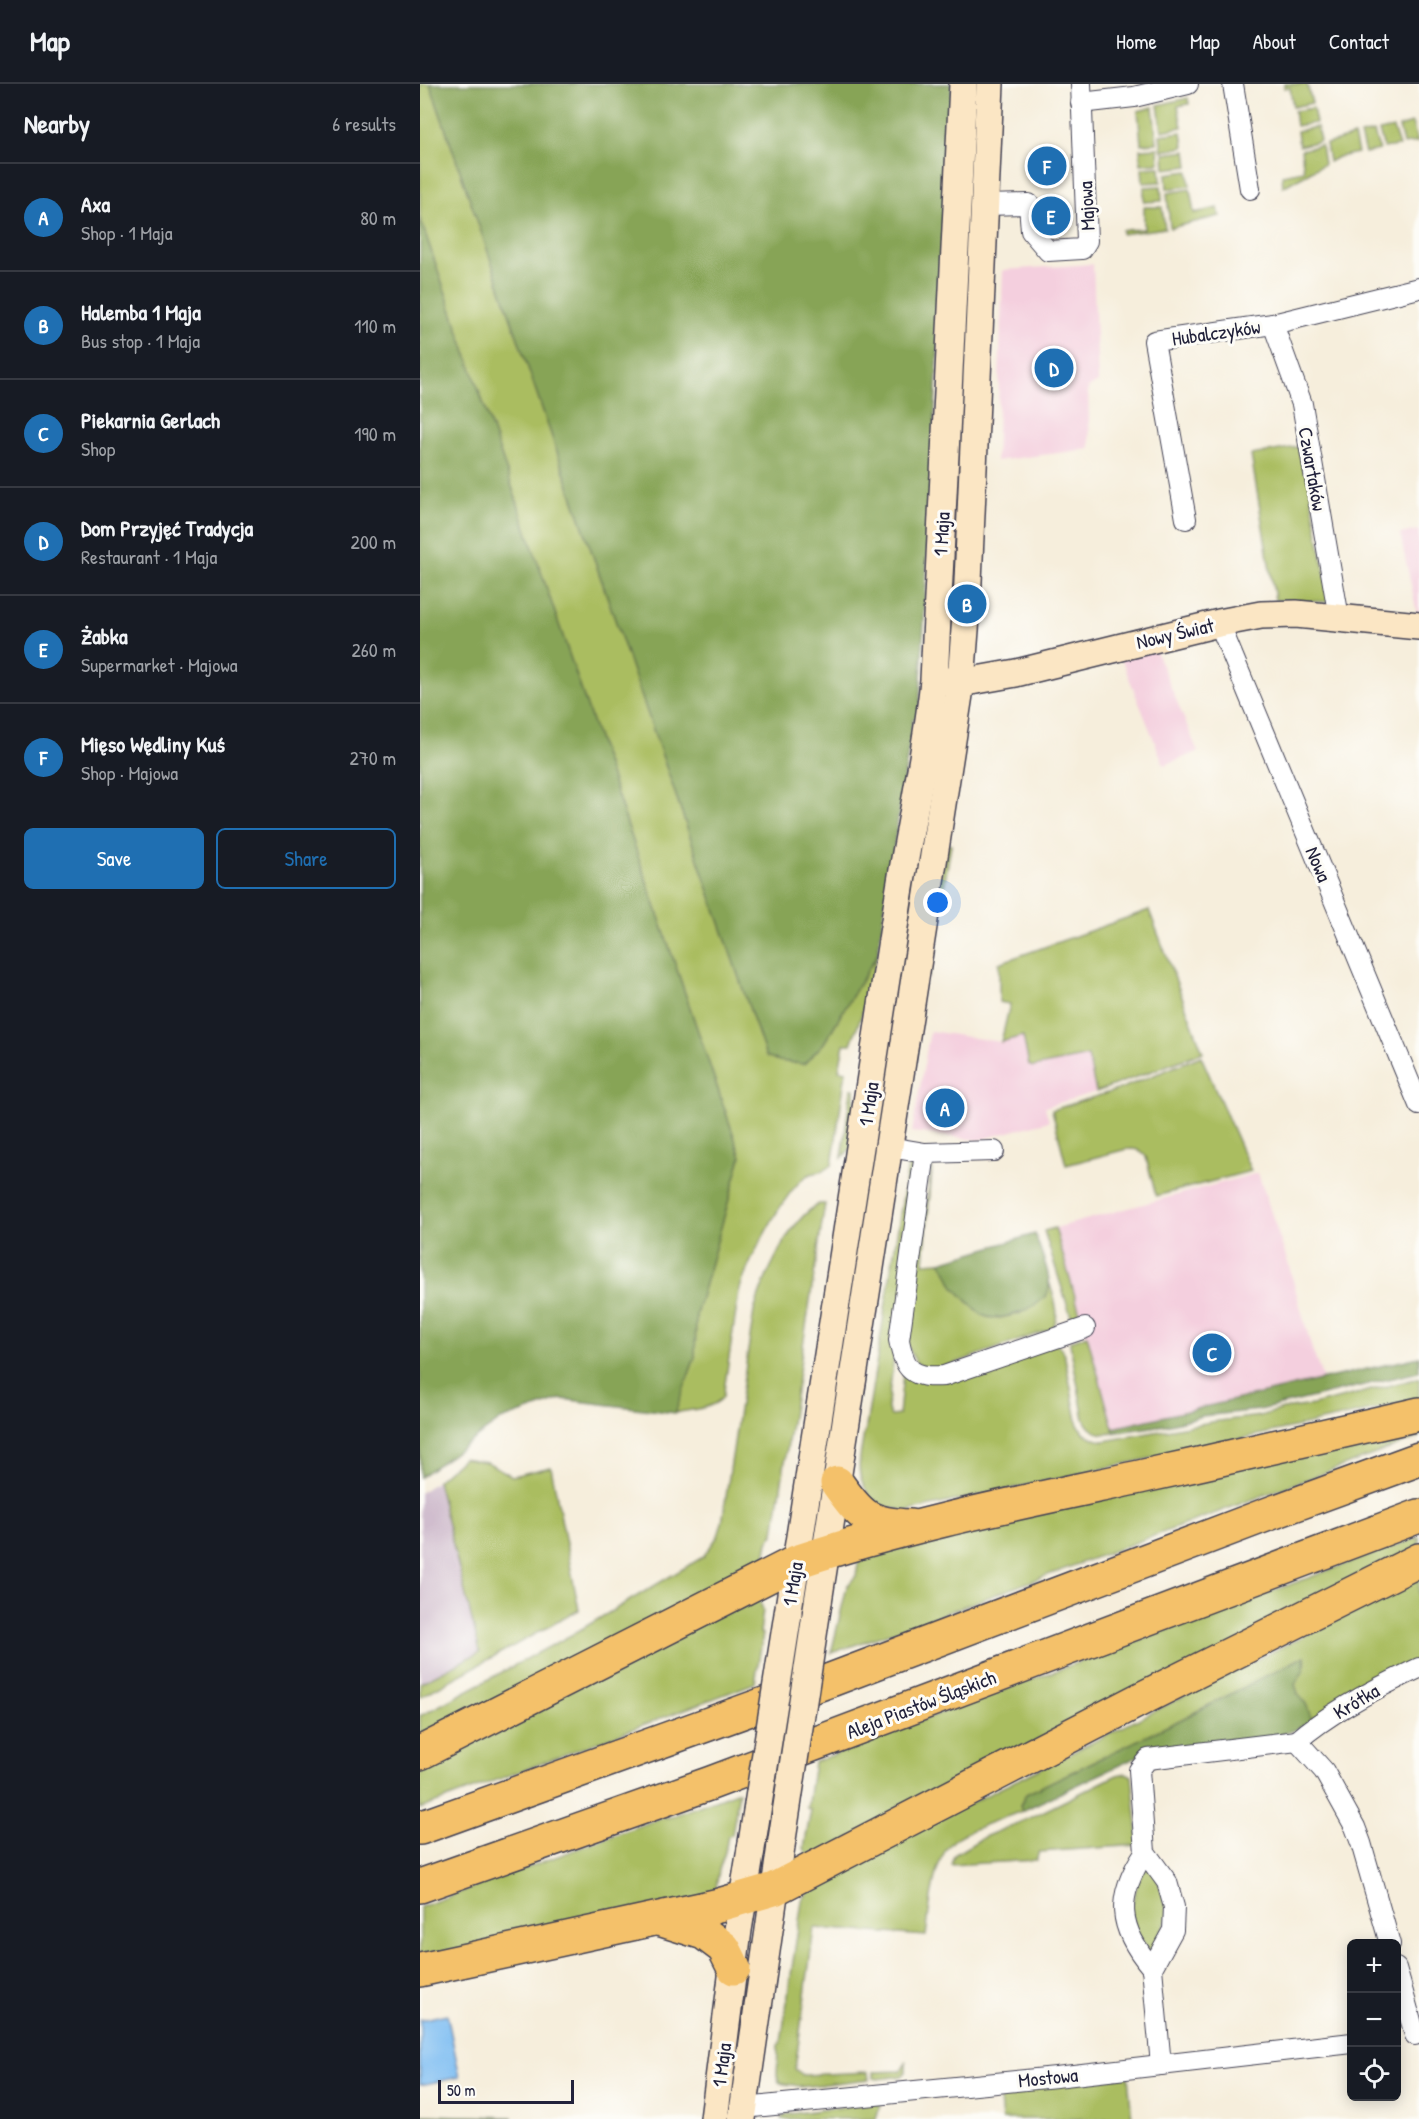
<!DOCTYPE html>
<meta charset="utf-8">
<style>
:root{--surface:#171b24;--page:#242831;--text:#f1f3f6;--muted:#9ea1a6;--line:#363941;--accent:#1f6fb2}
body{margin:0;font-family:"Patrick Hand",sans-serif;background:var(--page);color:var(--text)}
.controls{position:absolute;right:18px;bottom:18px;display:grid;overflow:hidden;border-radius:9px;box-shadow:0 3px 15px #0003}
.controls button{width:54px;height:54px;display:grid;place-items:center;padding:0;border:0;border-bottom:2px solid var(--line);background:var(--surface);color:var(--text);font:30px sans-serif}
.scale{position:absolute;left:18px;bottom:15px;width:136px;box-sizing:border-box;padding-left:6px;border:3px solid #22223b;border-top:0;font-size:16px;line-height:21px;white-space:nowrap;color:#22223b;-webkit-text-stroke:4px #fdfcf7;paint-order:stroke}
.you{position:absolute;left:518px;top:819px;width:21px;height:21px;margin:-15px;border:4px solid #fff;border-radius:50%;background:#1a73e8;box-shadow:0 0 0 9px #1a73e833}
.badge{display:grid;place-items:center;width:39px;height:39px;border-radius:50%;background:var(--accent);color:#fff;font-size:20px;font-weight:700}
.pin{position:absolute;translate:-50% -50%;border:3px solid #fff;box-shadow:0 2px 6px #0006}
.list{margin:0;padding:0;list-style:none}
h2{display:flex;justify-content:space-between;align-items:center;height:78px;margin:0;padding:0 24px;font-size:26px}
h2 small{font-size:20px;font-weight:400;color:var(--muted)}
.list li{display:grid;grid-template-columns:39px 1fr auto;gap:18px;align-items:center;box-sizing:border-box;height:108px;padding:0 24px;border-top:2px solid var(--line)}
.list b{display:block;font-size:22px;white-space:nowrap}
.list p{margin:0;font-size:20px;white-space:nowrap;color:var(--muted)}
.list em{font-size:20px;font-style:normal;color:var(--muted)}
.actions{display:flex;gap:12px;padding:18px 24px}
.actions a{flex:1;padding:14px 0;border:2px solid var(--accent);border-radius:9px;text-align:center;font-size:21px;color:var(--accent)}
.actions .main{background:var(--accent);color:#fff}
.icon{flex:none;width:33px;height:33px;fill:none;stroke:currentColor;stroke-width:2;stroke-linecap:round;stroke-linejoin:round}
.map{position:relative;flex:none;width:999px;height:2035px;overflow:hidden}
header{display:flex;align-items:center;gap:36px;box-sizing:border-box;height:84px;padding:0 30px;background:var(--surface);border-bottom:2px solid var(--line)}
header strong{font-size:28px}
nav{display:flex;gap:33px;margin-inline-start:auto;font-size:21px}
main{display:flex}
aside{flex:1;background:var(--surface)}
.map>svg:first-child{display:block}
</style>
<header>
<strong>Map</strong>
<nav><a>Home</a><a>Map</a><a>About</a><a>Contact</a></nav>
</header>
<main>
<aside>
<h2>Nearby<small>6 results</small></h2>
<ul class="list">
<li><span class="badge">A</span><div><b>Axa</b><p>Shop · 1 Maja</p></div><em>80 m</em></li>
<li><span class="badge">B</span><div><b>Halemba 1 Maja</b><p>Bus stop · 1 Maja</p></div><em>110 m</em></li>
<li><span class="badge">C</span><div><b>Piekarnia Gerlach</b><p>Shop</p></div><em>190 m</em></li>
<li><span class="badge">D</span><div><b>Dom Przyjęć Tradycja</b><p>Restaurant · 1 Maja</p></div><em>200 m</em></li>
<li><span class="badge">E</span><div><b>Żabka</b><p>Supermarket · Majowa</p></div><em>260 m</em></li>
<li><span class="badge">F</span><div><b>Mięso Wędliny Kuś</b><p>Shop · Majowa</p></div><em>270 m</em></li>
</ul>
<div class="actions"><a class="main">Save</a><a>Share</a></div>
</aside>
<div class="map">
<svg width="999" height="2035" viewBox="0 0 999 2035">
<rect width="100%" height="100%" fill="#fdfcf7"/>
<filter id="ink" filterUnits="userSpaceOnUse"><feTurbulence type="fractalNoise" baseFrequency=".0167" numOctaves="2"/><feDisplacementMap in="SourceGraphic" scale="12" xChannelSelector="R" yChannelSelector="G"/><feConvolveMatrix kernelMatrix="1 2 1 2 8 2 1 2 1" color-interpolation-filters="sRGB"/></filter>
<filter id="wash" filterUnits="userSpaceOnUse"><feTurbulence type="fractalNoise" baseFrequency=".008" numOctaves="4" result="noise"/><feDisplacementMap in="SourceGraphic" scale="24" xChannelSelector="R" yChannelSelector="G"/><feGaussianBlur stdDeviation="1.35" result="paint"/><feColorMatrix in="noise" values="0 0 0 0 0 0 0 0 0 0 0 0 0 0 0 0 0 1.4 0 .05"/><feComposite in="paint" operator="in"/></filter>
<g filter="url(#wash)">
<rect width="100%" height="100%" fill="#f6eedc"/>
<g fill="#f4cfde">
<path d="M673 180 678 298 668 304 670 365 576 377 583 186Z"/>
<path d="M999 446V529H997L980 450Z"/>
<path d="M735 565 778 668 744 681 701 574Z"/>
<path d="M510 947 581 958 603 952 609 981 613 983 668 972 676 1008 625 1023 629 1037 559 1056 492 1048Z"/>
<path d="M838 1089 869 1182 892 1265 903 1295 693 1344 635 1144Z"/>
</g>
<path fill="#d0bdce" d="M17 1397 60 1568 0 1599V1409Z"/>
<g fill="#aabd61" stroke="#66704e" stroke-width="1.5">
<path d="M0 0H10L346 972 360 977 384 980 404 959 458 869 442 930 431 960H424L419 986 426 987 412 1081C408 1083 404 1087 400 1088 395 1089 391 1089 387 1092 363 1108 327 1180 319 1208L303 1313C292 1326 271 1325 255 1329L275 1273 276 1231 321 1073 0 134Z"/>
<path d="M864 0H887L892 19 873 23 870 4H864Z"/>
<path d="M768 14 769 20 758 22 762 43 742 47 738 21Z"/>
<path d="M733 23 737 59 721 60 718 27Z"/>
<path d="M893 24 896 39 876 42 874 27Z"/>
<path d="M992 39 998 58 983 60 979 43Z"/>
<path d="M897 43 900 57 879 62 877 47Z"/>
<path d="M973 44 979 62 964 64 959 47Z"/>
<path d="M762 48 764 63 742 67 740 51Z"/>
<path d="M954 48 959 66 945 69 940 51Z"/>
<path d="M934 52 938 69 918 73 909 78 906 60Z"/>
<path d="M901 61 904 80 863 103 862 91 884 87 881 66Z"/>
<path d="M738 64 739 79 721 80 720 65Z"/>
<path d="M766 67 768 82 745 85 744 70Z"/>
<path d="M740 83 741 98 723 99 722 84Z"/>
<path d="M768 87 770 102 747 105 746 90Z"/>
<path d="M741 102 742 117 724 118V103Z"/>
<path d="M770 105 774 129 798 124 800 132 750 144 747 109Z"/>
<path d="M724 123H742L745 144 702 150V146L724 145Z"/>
<path d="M882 362 910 518 855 516 831 371Z"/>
<path d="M526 760 531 761 509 893 505 889Z"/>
<path d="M729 826 783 968 676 1008 668 972 613 983 609 981 603 952 581 958 590 920 579 918V879Z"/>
<path d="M781 972 831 1087 736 1112 726 1073C721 1065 715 1065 707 1065L646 1081 632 1026 697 1006Z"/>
<path d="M431 1005H434L435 1038 432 1063 422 1074Z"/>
<path d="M493 1073 499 1083 468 1319V1326L471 1332 479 1331 483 1289 485 1292 637 1260 644 1268 658 1342C665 1351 673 1356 684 1357L791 1338 840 1332 863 1325 893 1321 999 1294V1316L488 1427 455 1421C434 1389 438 1386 444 1349H445L489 1075Z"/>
<path d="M513 1074 504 1179 520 1178 525 1183 535 1204 558 1228 576 1235 599 1230 624 1214 628 1208 629 1197C633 1212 643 1233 631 1245L513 1287 496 1279 487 1260Z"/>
<path d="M399 1120H405L354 1449 348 1458 344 1479 0 1659V1632L153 1550 283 1473 298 1452 302 1439 334 1227C343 1196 369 1135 399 1120Z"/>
<path d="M635 1144 662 1236H654L651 1233 624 1147Z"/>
<path d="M667 1251 693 1344 694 1347 698 1348C684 1352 670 1350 664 1335L650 1260V1257Z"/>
<path d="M999 1340V1353L974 1363 485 1544 411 1569 427 1502 436 1492 440 1469Z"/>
<path d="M43 1374 67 1378 92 1392 131 1383 159 1526 0 1613V1599L60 1568 17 1397Z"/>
<path d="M999 1453V1467L389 1775 384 1764 391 1726 387 1725 394 1678 438 1662 442 1658Z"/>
<path d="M999 1494V1576L892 1636C888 1627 874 1608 875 1599 877 1587 888 1587 885 1572L760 1636 606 1710 600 1721 602 1727C584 1734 552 1744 537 1754 512 1771 510 1825 506 1852L394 1844 375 1985 383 1991 448 1988 449 1995 380 2003C373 1999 366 2002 359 1998L357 1992 358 1961 361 1958 382 1817 391 1803 400 1795Z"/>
<path d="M341 1507 340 1517 343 1526 340 1549 343 1550 335 1599 0 1725V1679Z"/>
<path d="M706 1689 712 1692 719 1761 619 1768 616 1776 531 1781 534 1771 564 1753 610 1734 697 1691Z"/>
<path d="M319 1707 312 1751 308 1752 305 1768 299 1786 295 1811 0 1875V1823L246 1732 247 1734Z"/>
<path d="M723 1781 736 1789 749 1831 731 1872 713 1843 711 1823Z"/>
<path d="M330 1854 335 1858 312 2035H303Z"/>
<path d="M486 1979V1988L482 1992 457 1995 454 1993V1988L481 1987Z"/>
<path d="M708 1992 712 2035H582L579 2007Z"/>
<path d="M461 2018 456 2035H362L363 2031Z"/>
</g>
<g fill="#87a457" stroke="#546349" stroke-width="1.5">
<path d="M10 0H532L499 635H493L458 869 404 959 384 980 359 977 346 972Z"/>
<path d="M0 134 321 1073 276 1231 275 1273 255 1329 141 1315 81 1336 0 1393Z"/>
<path d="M615 1150C619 1163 631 1190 629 1204 627 1222 579 1241 562 1231 559 1229 535 1205 533 1201 528 1193 528 1185 520 1178Z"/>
<path d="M999 1273V1288L840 1326 782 1332 746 1341 698 1348H694L693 1344Z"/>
<path d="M885 1572 884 1586 875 1600 878 1610 886 1620 892 1636 875 1646 857 1652 721 1671 602 1727 600 1722 606 1710 760 1636Z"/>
<path d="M0 2031 92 2033V2035H0Z"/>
</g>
<path fill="#7ebdf2" stroke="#507096" stroke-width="1.5" d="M27 1930 40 1993 0 2001V1936Z"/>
</g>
<g filter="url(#ink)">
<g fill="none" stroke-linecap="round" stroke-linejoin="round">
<g stroke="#424153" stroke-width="22">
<g id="street">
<path d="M813 0 830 105"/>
<path d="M661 19 714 13 768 0"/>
<path d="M565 121 609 120 611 147 628 167 662 165 667 157 661 0"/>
<path d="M853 240 882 320 919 534"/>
<path d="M766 435 734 257 853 240 999 204"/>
<path d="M799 539 999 1021"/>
<path d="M469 1063 505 1069 574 1067"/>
<path d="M505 1069 479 1256C485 1287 492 1294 524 1292L665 1244"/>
<path d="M877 1657 904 1687 935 1743 941 1759 970 1860"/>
<path d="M877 1657C911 1627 958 1603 999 1584"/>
<path d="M725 1768C695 1813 697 1843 732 1884"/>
<path d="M976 1884 995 1951"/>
<path d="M741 1981 732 1884 753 1846 754 1823 747 1798 725 1768 719 1686 728 1675 877 1657"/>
<path d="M324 2024 636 1993 932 1959"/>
</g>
</g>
<g stroke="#424153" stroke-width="30">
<g id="secondary">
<path d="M524 597H551L596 589 799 539 841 531 876 530 999 542"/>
<path d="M398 1518 541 598 547 520 570 0"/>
<path d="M368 1530C404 1297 441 1064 476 830 487 752 506 675 514 596L543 0"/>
<path d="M294 2035 318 1846 331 1765"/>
<path d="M322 2035 361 1762"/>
</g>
</g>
<g stroke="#424153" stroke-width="36">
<g id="highway">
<path d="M417 1399C441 1433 448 1440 490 1442"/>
<path d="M0 1669 376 1478C489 1440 608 1417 724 1392 816 1372 908 1351 999 1330"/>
<path d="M0 1744 408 1597 843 1432 999 1375"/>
<path d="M0 1802 291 1699 999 1432"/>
<path d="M239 1835 284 1849 304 1864 314 1884"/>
<path d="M0 1886 299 1821 354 1805 721 1615 999 1476"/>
</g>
</g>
<use href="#street" stroke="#fff" stroke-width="20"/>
<use href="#secondary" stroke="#fbe6c4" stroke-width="27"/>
<use href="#highway" stroke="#f4c16b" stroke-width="33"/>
<g stroke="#424153" stroke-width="30" stroke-linecap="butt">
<g id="secondary-bridge">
<path d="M361 1762 398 1518"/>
<path d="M331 1765 368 1530"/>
</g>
</g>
<use href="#secondary-bridge" stroke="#fbe6c4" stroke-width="27"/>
</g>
</g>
<g text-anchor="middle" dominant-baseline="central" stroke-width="6" stroke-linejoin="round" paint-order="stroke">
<g font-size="20" fill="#22223b" stroke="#fdfcf7">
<text transform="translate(666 122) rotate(-93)">Majowa</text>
<text transform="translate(796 248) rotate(-8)">Hubalczyków</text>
<text transform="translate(893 385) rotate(80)">Czwartaków</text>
<text transform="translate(521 450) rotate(-87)">1 Maja</text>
<text transform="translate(755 549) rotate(-13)">Nowy Świat</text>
<text transform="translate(899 780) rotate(67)">Nowa</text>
<text transform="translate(448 1020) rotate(-82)">1 Maja</text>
<text transform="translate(372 1500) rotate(-81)">1 Maja</text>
<text transform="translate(936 1617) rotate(-31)">Krótka</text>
<text transform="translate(501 1620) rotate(-21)">Aleja Piastów Śląskich</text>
<text transform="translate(301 1981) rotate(-83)">1 Maja</text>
<text transform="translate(628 1993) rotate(-6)">Mostowa</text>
</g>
</g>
</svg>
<div class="controls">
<button>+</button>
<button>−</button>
<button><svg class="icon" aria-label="locate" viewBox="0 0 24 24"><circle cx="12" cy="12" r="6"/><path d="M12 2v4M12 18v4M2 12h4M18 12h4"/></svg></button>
</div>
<div class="scale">50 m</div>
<div class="you"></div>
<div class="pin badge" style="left:525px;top:1024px">A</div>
<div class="pin badge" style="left:547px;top:520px">B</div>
<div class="pin badge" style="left:792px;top:1269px">C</div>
<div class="pin badge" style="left:634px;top:284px">D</div>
<div class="pin badge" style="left:631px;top:132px">E</div>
<div class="pin badge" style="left:627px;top:82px">F</div>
</div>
</main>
